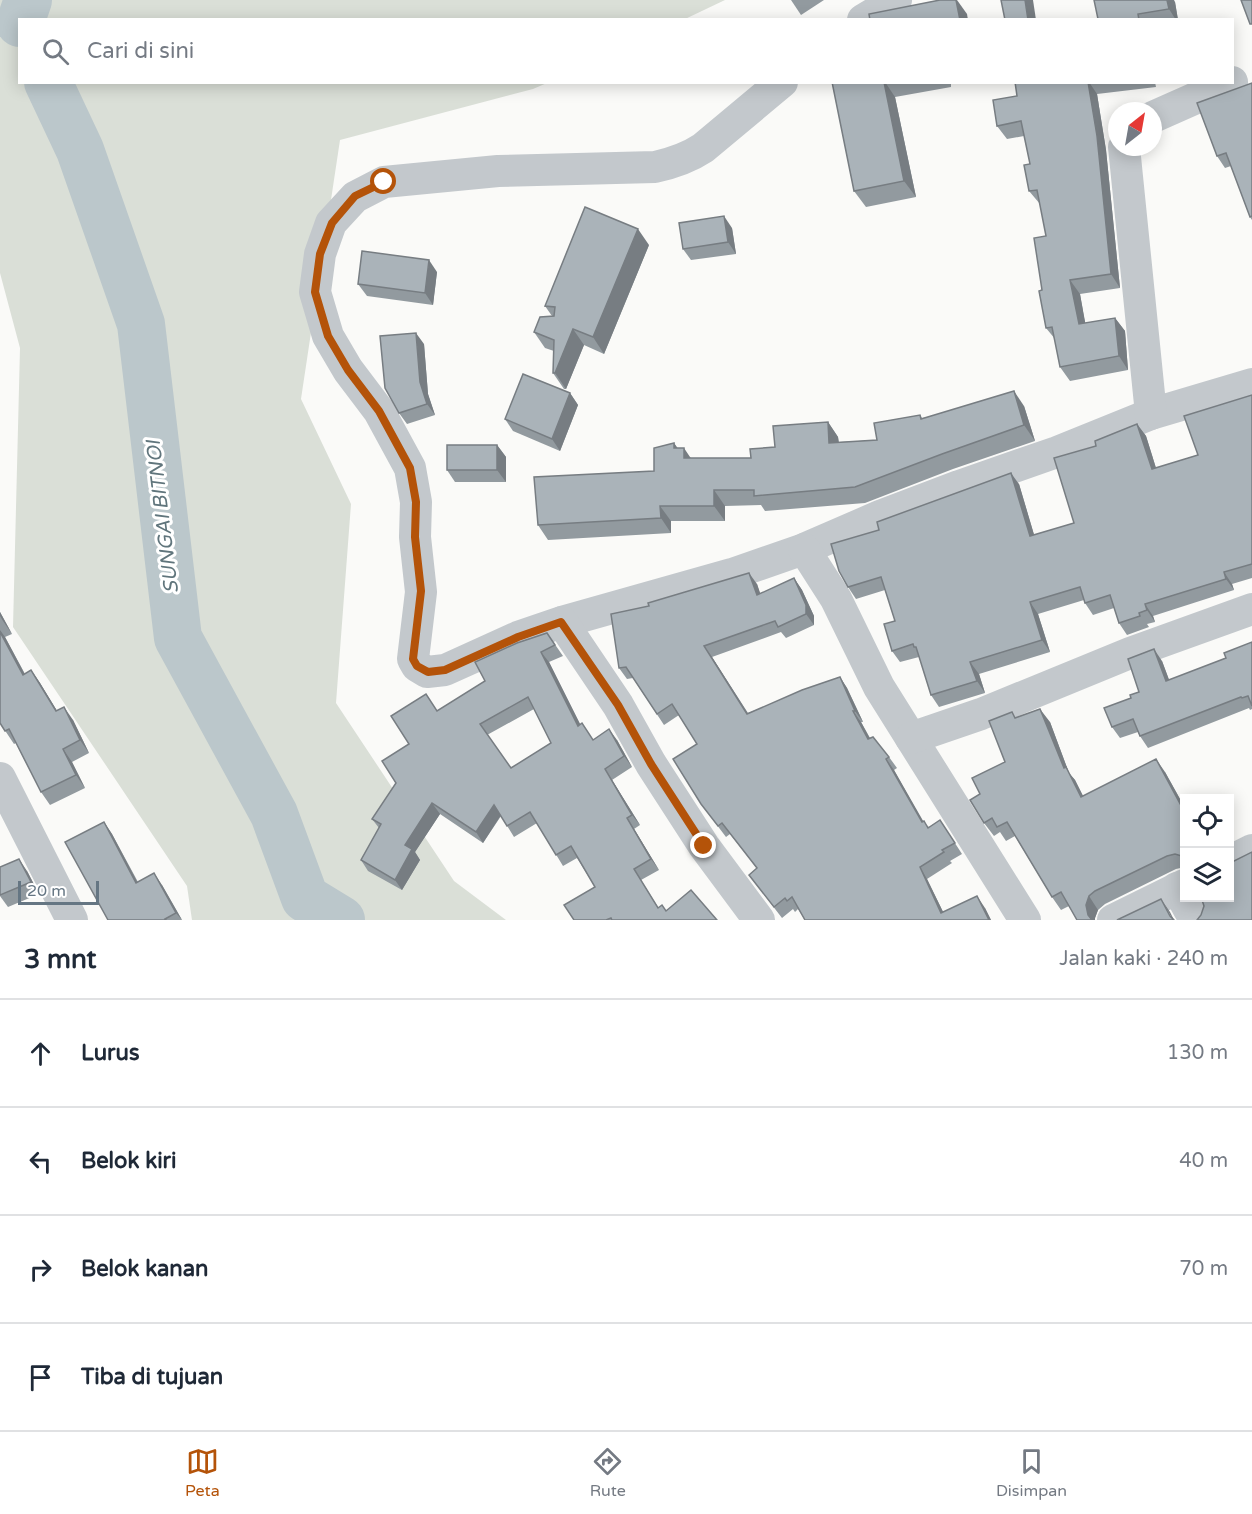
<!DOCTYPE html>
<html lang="id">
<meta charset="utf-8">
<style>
:root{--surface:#fff;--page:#f2f2f3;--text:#1f2937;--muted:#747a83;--line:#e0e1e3;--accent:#b45309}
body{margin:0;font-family:"Varela Round",sans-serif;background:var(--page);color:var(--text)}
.controls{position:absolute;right:18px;bottom:18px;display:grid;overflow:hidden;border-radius:0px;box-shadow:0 3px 15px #0003}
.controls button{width:54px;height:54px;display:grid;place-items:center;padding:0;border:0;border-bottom:2px solid var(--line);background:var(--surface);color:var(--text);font:30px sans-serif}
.compass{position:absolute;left:1108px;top:102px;width:54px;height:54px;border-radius:50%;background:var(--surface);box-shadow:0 3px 15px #0003;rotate:31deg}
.scale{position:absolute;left:18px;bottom:15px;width:81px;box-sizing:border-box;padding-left:6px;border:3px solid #657683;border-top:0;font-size:16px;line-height:21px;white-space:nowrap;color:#657683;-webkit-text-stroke:4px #fff;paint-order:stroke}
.stop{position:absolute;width:18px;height:18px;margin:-14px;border:4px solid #b45309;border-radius:50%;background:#fff}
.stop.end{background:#b45309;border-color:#fff;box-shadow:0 2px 6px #0008}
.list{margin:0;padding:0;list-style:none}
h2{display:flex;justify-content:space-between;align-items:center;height:78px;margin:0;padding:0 24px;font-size:26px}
h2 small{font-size:20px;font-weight:400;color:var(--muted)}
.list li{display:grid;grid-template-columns:39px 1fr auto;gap:18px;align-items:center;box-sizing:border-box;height:108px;padding:0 24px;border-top:2px solid var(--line)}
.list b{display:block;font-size:22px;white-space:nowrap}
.list em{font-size:20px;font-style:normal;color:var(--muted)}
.icon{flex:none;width:33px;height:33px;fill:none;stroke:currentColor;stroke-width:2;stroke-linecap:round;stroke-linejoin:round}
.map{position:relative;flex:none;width:1252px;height:920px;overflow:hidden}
.search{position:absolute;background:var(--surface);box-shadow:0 3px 15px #0003;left:18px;right:18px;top:18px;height:66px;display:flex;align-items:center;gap:15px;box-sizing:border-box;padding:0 21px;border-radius:0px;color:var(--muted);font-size:22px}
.sheet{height:510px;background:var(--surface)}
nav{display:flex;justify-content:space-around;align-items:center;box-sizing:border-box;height:84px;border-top:2px solid var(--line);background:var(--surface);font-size:16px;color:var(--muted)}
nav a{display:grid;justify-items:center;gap:3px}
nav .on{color:var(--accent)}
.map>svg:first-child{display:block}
</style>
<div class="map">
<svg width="1252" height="920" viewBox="0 0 1252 920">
<rect width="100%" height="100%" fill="#fafaf8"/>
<path fill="#dadfd7" d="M0 0H725L683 20H20V82L547 83 533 89 340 140 301 399 351 504 336 703 454 881 506 920H192L187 886 13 627 20 348 0 273Z"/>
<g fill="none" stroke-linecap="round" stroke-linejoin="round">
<g stroke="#bbc7cb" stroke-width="48">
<path d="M20 23 28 0"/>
<path d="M48 82 80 150 141 324 178 638 274 814 305 898 341 920"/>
</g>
<g stroke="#c3c8cc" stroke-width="32">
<path d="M863 20 896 0"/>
<path d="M782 82 703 148C688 158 673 163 655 167L498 171 384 182 355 197 331 223 320 254 315 292 328 336 348 370 379 411 410 468 416 502 415 537 421 592 413 659 417 666 427 672 445 670 518 637 562 622 732 574 804 549 880 516 959 486 1057 452 1151 414 1252 384"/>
<path d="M1153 117 1232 82"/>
<path d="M1124 147 1151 414"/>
<path d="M804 549 836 599 879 687 1025 920"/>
<path d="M562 622 618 705 651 764 704 846 759 920"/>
<path d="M911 738 981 714 1130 653 1252 609"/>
<path d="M0 778 72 920"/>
<path d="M1230 861 1252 850"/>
<path d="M1177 888 1195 920"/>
<path d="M1113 920 1184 885"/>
</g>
</g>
<g fill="#929a9f" fill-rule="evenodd">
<path d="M791 0H824L801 15Z"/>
<path d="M1175 2 1178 20H1097Z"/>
<path d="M832 82H951V87L895 97 916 197 866 207 854 191Z"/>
<path d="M1015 82H1155L1156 87 1097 94 1106 150 1120 288 1080 294 1085 323 1115 318 1125 331 1128 370 1070 381 1060 367 1055 339 1046 328 1042 290 1046 236 1040 204 1029 191 1030 164 1024 136 1007 139 997 126 1017 96Z"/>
<path d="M1252 83V220L1250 217 1231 166 1225 168 1217 156Z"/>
<path d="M732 228 736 254 691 260 683 249Z"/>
<path d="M649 245 604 354 584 345 566 389H564L553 373 554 351 545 348 534 332 552 316 545 306Z"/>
<path d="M437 272 433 305 367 296 358 284Z"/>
<path d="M424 344 428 394 435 415 407 424 399 413Z"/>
<path d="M570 393 578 405 560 451 513 431 505 419Z"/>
<path d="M1252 395V578L1232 584 1234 590 1153 616 1155 622 1147 624 1149 627 1127 635 1119 623 1114 608 1093 615 1085 603 1084 600 1038 614 1050 652 979 674 985 693 939 707 931 695 919 657 900 662 892 651 895 621 885 590 856 599 848 587 879 530 1019 484 1034 535 1074 523 1096 446 1137 424 1146 436 1156 468 1198 455Z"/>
<path d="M1024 406 1035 441 953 469 865 503 765 511 761 505 725 506V521H671V533L548 540 538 525 654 471 674 443 677 448 691 458H751L828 422 838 437 839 442 877 440 920 415 922 418Z"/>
<path d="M497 445 506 457V482H455L447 470Z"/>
<path d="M794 578 802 590 814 616V625L786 638 781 632 712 657 748 713 840 677 847 688 863 722H861L870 738 889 757 897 768 894 770 923 822 929 827 940 820 962 854 950 861 952 863 927 879 943 912 985 908 991 920H805L798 909 795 912 793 909 782 918 749 875 757 868 730 834 726 837 701 804 697 744 679 715 664 725 633 678 627 679 619 668 757 584 760 594Z"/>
<path d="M0 612 12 634 5 637 25 674 31 670 40 683 57 711 73 720 89 753 72 762 85 788 50 805 41 792 16 743 14 744 0 723Z"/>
<path d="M547 633 563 656 549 662 580 724 593 740H617L632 767 612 780 640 825 634 829 659 870 641 880 658 907 666 911 717 920H574L595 887 577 858 563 866 537 823 514 837 501 816 483 843 440 814 415 852 420 860 402 890 368 871 361 860 379 828 372 819 396 783 409 744 438 711 485 681ZM534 709 551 743 511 768 487 735Z"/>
<path d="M1252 642V709L1250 710 1249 708 1148 748 1140 736 1138 732 1120 738 1112 727 1131 698 1139 692 1162 661 1169 680 1226 658Z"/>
<path d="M1017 718 1050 722 1069 773 1075 780 1083 796 1165 772 1185 808V867L1176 869 1105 904 1098 910 1095 918 1069 906 1061 910 1052 897 1015 836 1006 841 1000 832 994 836 984 823 980 794 1005 762Z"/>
<path d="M104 822 112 834 138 882 162 885 182 920H108Z"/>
<path d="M0 867 27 871 39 894 8 907 0 896Z"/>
</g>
<g fill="#777d82">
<path d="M956 0H957L967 14 968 20H960Z"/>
<path d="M1025 0H1033L1036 20H1028Z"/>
<path d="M1167 0H1174L1175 2 1178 20H1176L1169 9Z"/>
<path d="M884 82H885L895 97 916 197 904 181Z"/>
<path d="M1088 82H1089L1097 94 1106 150 1120 288 1111 274Z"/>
<path d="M724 216 732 228 736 254 728 242Z"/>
<path d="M638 229 649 245 604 354 593 337Z"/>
<path d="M429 260 437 272 433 305 425 293Z"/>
<path d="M1070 280 1080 294 1088 338 1079 324Z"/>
<path d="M1115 318 1125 331 1128 370 1119 356Z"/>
<path d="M573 329 584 345 566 389 555 373Z"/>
<path d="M416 333 424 344 428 394 435 415 427 404 420 382Z"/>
<path d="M1014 391 1024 406 1035 441 1024 425Z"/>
<path d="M570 393 578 405 560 451 552 439Z"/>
<path d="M828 422 838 437 840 458 829 443Z"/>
<path d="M1137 424 1146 436 1160 481 1152 469Z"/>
<path d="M674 443 684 457V448L694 463V473L674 448Z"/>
<path d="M497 445 506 457V482L497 470Z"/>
<path d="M1011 473 1019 484 1038 548 1030 536Z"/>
<path d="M714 490 725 506V521L714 506Z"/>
<path d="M660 506 671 521V533L661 518Z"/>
<path d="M1224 572 1232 584 1234 590 1226 579Z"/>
<path d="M749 573 757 584 765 607 757 595Z"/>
<path d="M794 578 802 590 814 616V625L806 614Z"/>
<path d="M1030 602 1038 614 1050 652 1042 640Z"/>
<path d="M1145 604 1153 616 1155 622 1147 610Z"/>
<path d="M0 612 12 634 3 621 0 616Z"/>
<path d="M0 630 5 637 32 688 23 675 0 632Z"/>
<path d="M704 646 712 657 755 725 747 714Z"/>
<path d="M1154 649 1162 661 1174 693 1166 681Z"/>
<path d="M541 652 549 662 586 736 578 726Z"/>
<path d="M970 662 979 674 985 693 977 681Z"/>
<path d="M31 670 40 683 65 724 56 711Z"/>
<path d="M840 677 847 688 863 722 855 711Z"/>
<path d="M64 707 73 720 89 753 80 740Z"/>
<path d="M1040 709 1050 722 1069 773 1075 780 1090 810 1064 768Z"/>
<path d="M853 711 861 722 876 750 868 739Z"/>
<path d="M609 729 617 740 632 767 624 756Z"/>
<path d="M63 749 72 762 85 788 76 775Z"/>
<path d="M886 759 894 770 930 833 922 822Z"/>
<path d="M1156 759 1165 772 1185 808V813Z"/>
<path d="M605 769 612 780 640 825 632 815Z"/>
<path d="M432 803 440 814 415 852 420 860 402 890 395 880 405 845Z"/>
<path d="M494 805 501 815 483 843 476 832Z"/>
<path d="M627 818 634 829 659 870 651 859Z"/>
<path d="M104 822 112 834 144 895 136 883Z"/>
<path d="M19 859 27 871 39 894 31 882Z"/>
<path d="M920 867 927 879 947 920 941 913Z"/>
<path d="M154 873 162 885 182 920 176 913Z"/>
<path d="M977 896 985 908 991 920H989Z"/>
<path d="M1089 896 1098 910 1095 918V920H1091L1088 915 1086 905Z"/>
<path d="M1161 899 1170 912 1174 920H1173Z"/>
</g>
<g fill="#aab3b9" stroke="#777d82" stroke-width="1.5" fill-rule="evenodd">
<path d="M940 0H956L960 20H870L869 14Z"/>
<path d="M1001 0H1025L1028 20H1005Z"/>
<path d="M1094 0H1167L1169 9 1138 14 1139 20H1097L1098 19Z"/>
<path d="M1241 0H1252V24H1250Z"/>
<path d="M832 82H884L904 181 854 191Z"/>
<path d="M1015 82H1088L1097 136 1111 274 1070 280 1079 324 1115 318 1119 356 1060 367 1052 327 1046 328 1039 291 1042 290 1034 238 1046 236 1037 190 1029 191 1024 165 1030 164 1021 121 997 126 993 100 1017 96Z"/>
<path d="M1252 83V216L1250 217 1226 153 1217 156 1197 103Z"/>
<path d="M585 207 638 229 593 337 573 329 555 373H553L554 340 534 332 540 317 554 316 555 307 545 306Z"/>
<path d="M724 216 728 242 683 249 679 223Z"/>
<path d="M362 251 429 260 425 293 358 284Z"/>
<path d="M416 333 420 382 427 404 399 413 385 388 380 336Z"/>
<path d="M523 374 570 393 552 439 505 419Z"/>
<path d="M1014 391 1024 425 942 454 855 487 754 496V490H714V506H660L661 518 538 525 534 477 654 471V448L674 443V448H684V458H751L750 449 775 447 773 426 828 422 829 443 877 440 874 423 920 415 921 419Z"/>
<path d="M1252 395V564L1224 572 1226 579 1145 604 1147 610 1139 613 1140 616 1119 623 1110 595 1085 603 1080 587 1030 602 1042 640 970 662 977 681 931 695 916 647H914L913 644 892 651 884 624 895 621 881 577 848 587 839 571 831 544 879 530 877 522 1011 473 1030 536 1074 523 1054 458 1096 446 1095 441 1137 424 1152 469 1198 455 1184 416Z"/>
<rect x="447" y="445" width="50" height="25"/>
<path d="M749 573 757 595 794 578 806 605V614L778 627 775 621 704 646 747 714 802 690 840 677 855 711H853L868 739 873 737 889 757 886 759 922 822 924 821 928 828 940 820 955 843 942 850 944 852 920 867 941 913 977 896 989 920H805L792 897 787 901 785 898 774 907 749 875 757 868 722 823 718 826 701 804 673 759 697 744 672 704 657 714 626 667 619 668 611 614 649 606 648 603Z"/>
<path d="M0 632 23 675 31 670 56 711 64 707 80 740 63 749 76 775 41 792 9 729 5 731 0 723Z"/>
<path d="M547 633 555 645 541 652 578 726 582 723 593 740 609 729 624 756 605 769 632 815 627 818 651 859 634 869 658 908 662 905 666 911 691 890 717 920H612L611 918 606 920H574L564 905 595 887 571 846 556 855 530 812 507 826 494 805 476 832 432 803 405 845 412 849 395 880 361 860 381 824 372 819 396 783 382 761 409 744 391 716 426 694 437 711 485 681 475 662 517 643ZM528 697 551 743 511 768 480 724Z"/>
<path d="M1252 642V706L1248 696 1242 698 1241 697 1140 736 1133 719 1112 727 1104 708 1131 698 1130 695 1139 692 1128 659 1154 649 1166 681 1226 658 1224 653Z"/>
<path d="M1040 709 1064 768 1066 767 1081 797 1156 759 1185 813V857L1175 854 1167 856 1095 891 1089 896 1086 905 1088 915 1092 920H1077L1061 892 1052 897 1007 822 997 827 992 818 984 823 970 800 980 794 972 778 1005 762 989 721 1012 712 1015 718Z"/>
<path d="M104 822 136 883 154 873 176 913 165 919 166 920H108L65 842Z"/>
<path d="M1252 852V920H1197L1201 915 1204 906 1201 897H1230V863Z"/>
<path d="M19 859 31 882 0 895V867Z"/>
<path d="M1161 899 1170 916 1174 920H1117Z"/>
</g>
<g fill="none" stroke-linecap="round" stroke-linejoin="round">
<path stroke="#b45309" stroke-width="8" d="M384 182 355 196 332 223 320 254 315 292 328 336 348 370 379 411 410 468 416 502 415 537 421 591 413 659 417 666 428 672 445 670 518 637 561 622 618 705 651 764 704 846"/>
</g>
<g text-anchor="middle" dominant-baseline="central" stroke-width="6" stroke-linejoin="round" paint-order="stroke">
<g font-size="20" font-style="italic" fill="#60757c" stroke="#fff">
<text transform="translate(163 517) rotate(-97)">SUNGAI BITNOI</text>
</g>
</g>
</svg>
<div class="controls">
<button><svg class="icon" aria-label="locate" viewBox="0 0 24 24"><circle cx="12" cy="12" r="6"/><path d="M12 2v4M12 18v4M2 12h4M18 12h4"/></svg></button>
<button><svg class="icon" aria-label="layers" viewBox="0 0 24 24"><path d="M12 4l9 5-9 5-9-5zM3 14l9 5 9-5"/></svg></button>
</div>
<svg class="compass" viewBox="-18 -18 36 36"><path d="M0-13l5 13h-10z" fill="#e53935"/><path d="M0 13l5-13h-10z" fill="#747a83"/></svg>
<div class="scale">20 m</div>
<div class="stop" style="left:384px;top:182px"></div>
<div class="stop end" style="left:704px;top:846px"></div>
<div class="search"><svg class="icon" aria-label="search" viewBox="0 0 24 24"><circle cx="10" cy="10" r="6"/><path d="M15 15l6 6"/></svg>Cari di sini</div>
</div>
<section class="sheet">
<h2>3 mnt<small>Jalan kaki · 240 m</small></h2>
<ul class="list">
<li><svg class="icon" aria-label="ahead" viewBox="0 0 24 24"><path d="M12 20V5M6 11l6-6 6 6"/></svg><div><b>Lurus</b></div><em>130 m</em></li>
<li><svg class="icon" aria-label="left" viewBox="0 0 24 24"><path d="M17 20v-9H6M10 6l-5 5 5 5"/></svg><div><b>Belok kiri</b></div><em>40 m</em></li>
<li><svg class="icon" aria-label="right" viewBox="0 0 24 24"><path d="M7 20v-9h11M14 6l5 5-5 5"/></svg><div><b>Belok kanan</b></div><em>70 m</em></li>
<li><svg class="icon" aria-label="arrive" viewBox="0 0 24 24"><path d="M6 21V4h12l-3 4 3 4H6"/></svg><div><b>Tiba di tujuan</b></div></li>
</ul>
</section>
<nav>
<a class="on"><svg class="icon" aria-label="map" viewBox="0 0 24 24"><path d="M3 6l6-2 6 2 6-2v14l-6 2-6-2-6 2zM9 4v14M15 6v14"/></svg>Peta</a>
<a><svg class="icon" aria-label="directions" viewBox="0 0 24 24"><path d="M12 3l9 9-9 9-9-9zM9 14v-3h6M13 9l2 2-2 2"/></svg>Rute</a>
<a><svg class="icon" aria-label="saved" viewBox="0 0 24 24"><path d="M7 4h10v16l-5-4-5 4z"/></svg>Disimpan</a>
</nav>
